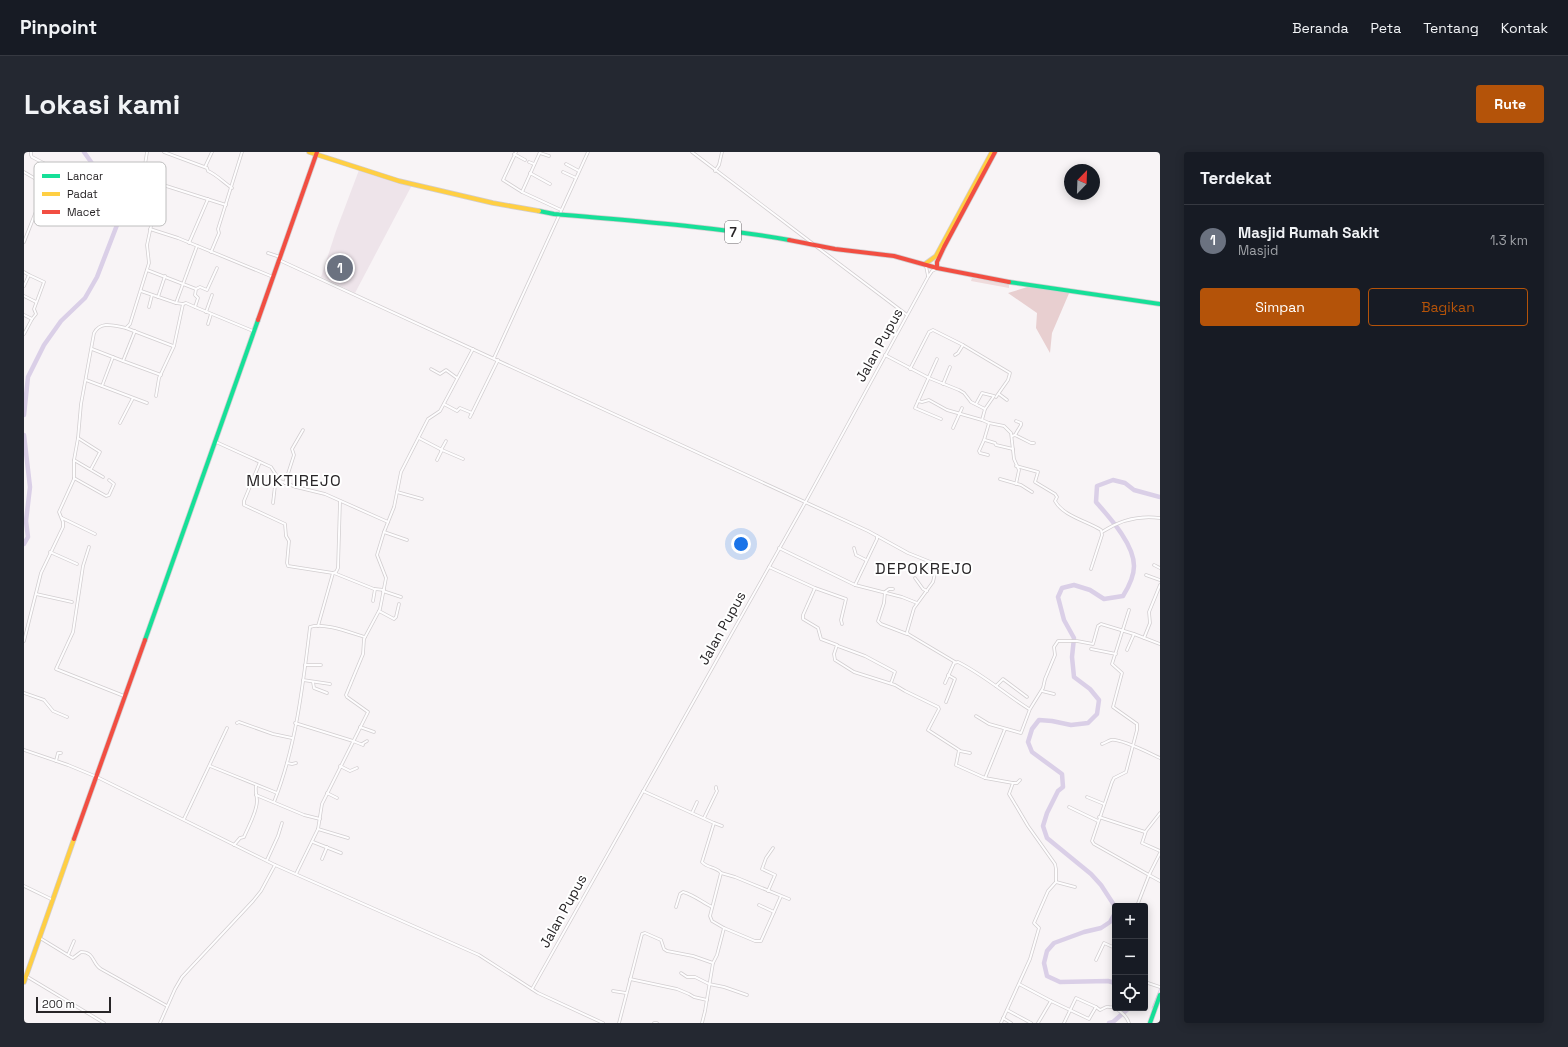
<!DOCTYPE html>
<html lang="id">
<meta charset="utf-8">
<style>
:root{--surface:#171b24;--page:#242831;--text:#f1f3f6;--muted:#9ea1a6;--line:#363941;--accent:#b45309}
body{margin:0;font-family:"Space Grotesk",sans-serif;background:var(--page);color:var(--text)}
.controls{position:absolute;right:12px;bottom:12px;display:grid;overflow:hidden;border-radius:4px;box-shadow:0 2px 10px #0003}
.controls button{width:36px;height:36px;display:grid;place-items:center;padding:0;border:0;border-bottom:1px solid var(--line);background:var(--surface);color:var(--text);font:20px sans-serif}
.compass{position:absolute;left:1040px;top:12px;width:36px;height:36px;border-radius:50%;background:var(--surface);box-shadow:0 2px 10px #0003;rotate:23deg}
.scale{position:absolute;left:12px;bottom:10px;width:75px;box-sizing:border-box;padding-left:4px;border:2px solid #282527;border-top:0;font-size:11px;line-height:14px;white-space:nowrap;color:#282527;-webkit-text-stroke:3px #fff;paint-order:stroke}
.you{position:absolute;left:717px;top:392px;width:14px;height:14px;margin:-10px;border:3px solid #fff;border-radius:50%;background:#1a73e8;box-shadow:0 0 0 6px #1a73e833}
.badge{display:grid;place-items:center;width:26px;height:26px;border-radius:50%;background:var(--accent);color:#fff;font-size:13px;font-weight:700}
.pin{position:absolute;translate:-50% -50%;border:2px solid #fff;box-shadow:0 1px 4px #0006}
.list{margin:0;padding:0;list-style:none}
h2{display:flex;justify-content:space-between;align-items:center;height:52px;margin:0;padding:0 16px;font-size:17px}
h2 small{font-size:13px;font-weight:400;color:var(--muted)}
.list li{display:grid;grid-template-columns:26px 1fr auto;gap:12px;align-items:center;box-sizing:border-box;height:72px;padding:0 16px;border-top:1px solid var(--line)}
.list b{display:block;font-size:15px;white-space:nowrap}
.list p{margin:0;font-size:13px;white-space:nowrap;color:var(--muted)}
.list em{font-size:13px;font-style:normal;color:var(--muted)}
.actions{display:flex;gap:8px;padding:12px 16px}
.actions a{flex:1;padding:9px 0;border:1px solid var(--accent);border-radius:4px;text-align:center;font-size:14px;color:var(--accent)}
.actions .main{background:var(--accent);color:#fff}
.icon{flex:none;width:22px;height:22px;fill:none;stroke:currentColor;stroke-width:2;stroke-linecap:round;stroke-linejoin:round}
.map{position:relative;flex:none;width:1136px;height:871px;overflow:hidden;border-radius:4px}
header{display:flex;align-items:center;gap:24px;box-sizing:border-box;height:56px;padding:0 20px;background:var(--surface);border-bottom:1px solid var(--line)}
header strong{font-size:19px}
nav{display:flex;gap:22px;margin-inline-start:auto;font-size:14px}
.intro{display:flex;align-items:center;justify-content:space-between;box-sizing:border-box;height:96px;padding:0 24px}
h1{margin:0;font-size:28px}
.button{padding:10px 18px;border-radius:4px;background:var(--accent);color:#fff;font-size:14px;font-weight:700}
main{display:flex;gap:24px;padding:0 24px}
aside{flex:1;background:var(--surface);border-radius:4px;box-shadow:0 2px 10px #0003}
.map>svg:first-child{display:block}
</style>
<header>
<strong>Pinpoint</strong>
<nav><a>Beranda</a><a>Peta</a><a>Tentang</a><a>Kontak</a></nav>
</header>
<div class="intro"><h1>Lokasi kami</h1><a class="button">Rute</a></div>
<main>
<div class="map">
<svg width="1136" height="871" viewBox="0 0 1136 871">
<rect width="100%" height="100%" fill="#f8f4f6"/>
<path fill="#eee4ea" d="M335 18 388 33 331 141 297 125 312 79Z"/>
<path fill="#efdbdc" d="M948 126 985 132V136L947 129Z"/>
<path fill="#e8cfd0" d="M1010 133 1046 139 1028 181 1026 201 1012 176 1013 161 984 141Z"/>
<g fill="none" stroke-linecap="round" stroke-linejoin="round">
<path stroke="#dacfe7" stroke-width="1" d="M1128 856 1136 836"/>
<g stroke="#dacfe7" stroke-width="4.5">
<path d="M0 263 4 225 20 193 37 169 61 146 73 125 93 73 90 53 79 27 60 0"/>
<path d="M0 283 6 335 2 369 4 385 0 392"/>
<path d="M1091 831 1084 829 1036 830 1023 824 1020 811 1023 799 1030 791 1060 780 1077 776 1086 770 1091 761 1090 753 1077 733 1067 722 1023 686 1019 674 1023 661 1034 639 1039 635 1038 622 1008 600 1004 590 1008 577 1015 568 1028 569 1047 573 1064 571 1073 562 1075 548 1066 537 1050 525 1048 505 1050 486 1040 468 1034 445 1038 436 1050 433 1066 438 1080 447 1099 444C1104 436 1110 424 1110 414 1110 392 1086 366 1072 350L1073 334 1089 328 1101 331 1110 338 1136 345"/>
<path d="M1085 871 1089 870 1105 856"/>
</g>
<g stroke="#d2ced0" stroke-width="3.5">
<g id="street">
<path d="M140 0 183 16 184 19C193 23 199 30 208 36"/>
<path d="M492 0 479 28 498 40 537 58"/>
<path d="M668 0 788 91"/>
<path d="M516 1 525 4"/>
<path d="M490 2 501 8"/>
<path d="M505 10 510 12"/>
<path d="M542 12 555 19"/>
<path d="M181 15 188 0"/>
<path d="M691 19 695 13 698 0"/>
<path d="M0 20 22 33"/>
<path d="M539 20 552 26"/>
<path d="M506 21 526 32"/>
<path d="M136 32 202 53"/>
<path d="M498 40 516 0"/>
<path d="M126 77 154 86 249 125"/>
<path d="M0 90 29 16 8 5 7 3V0"/>
<path d="M165 91 184 47"/>
<path d="M793 95 883 163"/>
<path d="M187 100 195 81 194 77 218 0"/>
<path d="M244 101 256 105"/>
<path d="M255 108 844 379 884 401 909 411 912 417 909 430 890 456 883 480 884 482 931 510"/>
<path d="M902 114 904 124"/>
<path d="M123 118 172 137 176 135 183 138 193 116"/>
<path d="M0 120 5 123 0 134"/>
<path d="M117 139 152 151 159 152 150 194 135 226 132 244"/>
<path d="M0 144 12 150"/>
<path d="M134 145 141 124"/>
<path d="M152 151 173 94"/>
<path d="M159 152 162 151 171 155 174 146 171 143 172 137"/>
<path d="M125 155 128 143"/>
<path d="M171 155 229 179"/>
<path d="M182 160 188 143"/>
<path d="M0 163 8 167"/>
<path d="M184 172 187 162"/>
<path d="M102 176 149 194"/>
<path d="M111 179 99 209 137 223"/>
<path d="M0 182 8 167 12 162 10 157 20 130 5 123"/>
<path d="M68 197 99 209"/>
<path d="M861 203 905 226 935 238 940 241 947 250 961 257"/>
<path d="M931 203 934 201 939 193"/>
<path d="M470 206 564 0"/>
<path d="M913 207 891 256 917 267"/>
<path d="M407 217 416 222 422 218 433 226"/>
<path d="M886 217 905 180 909 178 939 193 986 221 984 228 972 245"/>
<path d="M62 228 123 251"/>
<path d="M919 232 926 215"/>
<path d="M78 234 89 205"/>
<path d="M975 242 983 248"/>
<path d="M894 249 898 250 905 248 923 258 958 268"/>
<path d="M420 252 433 259 436 256 448 261"/>
<path d="M952 252 958 241 970 244 961 257 958 268 965 271 980 274 987 281 990 307 995 318 992 332"/>
<path d="M446 265 474 208"/>
<path d="M96 271 109 246"/>
<path d="M929 276 938 256"/>
<path d="M991 283 1007 291H1010"/>
<path d="M988 284 991 283 997 273V271L992 269"/>
<path d="M54 286 76 300 67 317"/>
<path d="M395 286 418 298 439 307"/>
<path d="M961 288 971 291 972 293 989 297"/>
<path d="M192 290 247 315 256 329 272 335 301 342 364 370"/>
<path d="M417 298 422 289"/>
<path d="M964 303 956 301 955 299 960 288 965 271"/>
<path d="M50 308 79 325"/>
<path d="M413 308 418 298"/>
<path d="M236 310 220 349V353L261 372 262 384 265 389 263 411 264 414 309 421"/>
<path d="M992 314 1014 320 1011 330 1031 342 1033 345 1031 349C1039 364 1063 369 1077 378L1078 383 1067 417"/>
<path d="M50 326 82 344 85 343 90 332 85 328"/>
<path d="M976 327 997 333 1008 340"/>
<path d="M261 331 270 303 268 297 279 278"/>
<path d="M373 340 398 347"/>
<path d="M249 351 252 325"/>
<path d="M38 366 71 382"/>
<path d="M360 380 383 388"/>
<path d="M1078 380C1096 368 1114 363 1136 366"/>
<path d="M65 395 59 414 49 480 32 517 100 544"/>
<path d="M755 396 831 433 878 445 893 451"/>
<path d="M830 396 832 403 842 408"/>
<path d="M26 400 53 412"/>
<path d="M1130 413 1136 416"/>
<path d="M745 415 791 436 822 447 817 468 818 472"/>
<path d="M310 421 350 437"/>
<path d="M1122 423 1136 428"/>
<path d="M891 426 899 437 903 439"/>
<path d="M831 433 853 387V384"/>
<path d="M791 436 779 463V467L794 476 797 487 813 493 810 502 811 508 830 520 871 533 881 539 914 555 915 557 904 578 935 598 932 613 961 626 989 631"/>
<path d="M869 437H865L861 440 860 451 854 469 857 472 883 482"/>
<path d="M359 439 377 445"/>
<path d="M12 442 48 450"/>
<path d="M349 449 351 437 360 438"/>
<path d="M1105 458 1088 512 1098 521 1089 555 1113 572V578L1102 620 1090 626 1088 630 1068 689 1070 692 1125 723 1113 754"/>
<path d="M355 459 370 467 372 465 375 452"/>
<path d="M294 474 309 421 312 420 314 416 316 349"/>
<path d="M1120 486 1126 471 1125 460 1136 433"/>
<path d="M0 489 17 421 39 375V370L35 360 50 327V308L54 286 57 252 70 181C77 168 91 174 102 176L106 172 125 111 123 93 136 32 129 29 120 19 123 0"/>
<path d="M814 494 841 504 871 520 867 531"/>
<path d="M1067 497 1092 502"/>
<path d="M1103 498 1110 482"/>
<path d="M281 513H297"/>
<path d="M279 528 306 532"/>
<path d="M289 530 290 536 303 541"/>
<path d="M921 531 930 511 934 510C960 523 981 542 1005 557"/>
<path d="M972 534 979 527 1003 545"/>
<path d="M1018 539 1030 542"/>
<path d="M0 541 20 548 29 559 43 565"/>
<path d="M922 550 931 527 924 523"/>
<path d="M952 564 965 572 997 581 1006 557 1019 536 1021 527 1031 503 1030 495 1034 489H1053L1069 492 1074 474 1077 472 1110 482 1136 492"/>
<path d="M213 571 215 570 249 582 268 586"/>
<path d="M271 571 329 589 339 593"/>
<path d="M336 575 350 580"/>
<path d="M338 592 343 589"/>
<path d="M1078 592C1081 591 1084 589 1087 588 1096 586 1127 602 1136 606"/>
<path d="M0 598 44 613 73 625 251 713 455 803 514 841 579 871"/>
<path d="M936 599 946 601"/>
<path d="M32 609 34 601H37"/>
<path d="M263 611 268 612 272 611"/>
<path d="M186 614 253 641"/>
<path d="M316 614 326 619 333 616"/>
<path d="M961 626 981 577"/>
<path d="M619 639 690 671 678 710C683 716 693 715 697 721L686 764 688 769 700 776 693 803 689 811 681 859 678 871"/>
<path d="M303 641 313 646"/>
<path d="M232 643 280 663 296 667"/>
<path d="M1063 645 1080 652"/>
<path d="M250 650C272 595 279 533 286 475 300 470 327 481 341 485"/>
<path d="M1045 655 1074 669"/>
<path d="M668 661 673 650"/>
<path d="M1136 661 1122 679 1118 691 1136 699"/>
<path d="M1075 665 1121 680"/>
<path d="M680 666 693 639 692 637V635"/>
<path d="M160 667 203 576"/>
<path d="M690 671 698 674"/>
<path d="M294 677 324 686"/>
<path d="M289 690 317 701"/>
<path d="M210 693 216 686 220 685C224 675 233 660 233 649 233 644 231 640 232 634"/>
<path d="M1136 701 1125 723 1136 729"/>
<path d="M298 707 303 695"/>
<path d="M243 708 254 684 258 671"/>
<path d="M697 721 711 725 765 747"/>
<path d="M272 722 294 677 298 652 344 560 323 545 322 543 339 502 340 487 356 457 362 426 353 403 360 380 370 355 377 320 404 267 416 259 449 197"/>
<path d="M1032 730 1051 735"/>
<path d="M0 734 29 748"/>
<path d="M744 739 751 723 738 717 742 706 749 696"/>
<path d="M735 753 750 760 757 744"/>
<path d="M652 755 656 742 659 740C670 743 678 750 688 755"/>
<path d="M700 776 731 789H737L750 760"/>
<path d="M16 786 47 805 49 806 57 800C71 800 68 812 77 817L143 854"/>
<path d="M44 803 50 789"/>
<path d="M1072 808 1080 791 1091 796"/>
<path d="M657 821 663 825H671L685 832 700 835 723 843"/>
<path d="M2 824 80 871"/>
<path d="M606 827 653 837 665 842 670 845 683 848"/>
<path d="M1121 830 1136 835"/>
<path d="M995 832 1027 849 1065 867 1072 855 1076 858C1079 857 1082 854 1085 855 1093 855 1103 864 1105 871"/>
<path d="M508 837 781 351 904 125 908 119 912 117"/>
<path d="M589 839 602 841"/>
<path d="M983 858 1007 871"/>
<path d="M979 866 987 871"/>
<path d="M136 871 151 837 158 825 229 749 237 739 251 713"/>
<path d="M595 871 618 782 621 781 637 788 640 797 643 799 669 804 689 811"/>
<path d="M630 871H633"/>
<path d="M977 871 1006 807 1015 776 1010 771 1024 739 1032 730V717L1031 712 1004 674 985 642 989 631H993L996 628"/>
<path d="M1014 871 1027 849"/>
<path d="M1040 871 1052 846 1072 855"/>
</g>
</g>
<g stroke="#d2ced0" stroke-width="5.5">
<g id="fast">
<path d="M515 59 530 62C608 69 687 74 765 88"/>
<path d="M985 130 1136 152"/>
<path d="M121 488 234 168"/>
<path d="M1126 871 1136 843"/>
</g>
</g>
<g stroke="#d2ced0" stroke-width="5.5">
<g id="slow">
<path d="M285 0 375 29 469 51 515 59"/>
<path d="M901 112 912 104 968 0"/>
<path d="M0 830 50 687"/>
</g>
</g>
<g stroke="#d2ced0" stroke-width="5.5">
<g id="jam">
<path d="M765 88 811 97 870 104 913 116 985 130"/>
<path d="M913 116V110L920 95 971 0"/>
<path d="M234 168 293 0"/>
<path d="M50 687 121 488"/>
</g>
</g>
<use href="#street" stroke="#fefdfe" stroke-width="2"/>
<use href="#fast" stroke="#16e098" stroke-width="4"/>
<use href="#slow" stroke="#ffcf43" stroke-width="4"/>
<use href="#jam" stroke="#f24e42" stroke-width="4"/>
</g>
<g text-anchor="middle" dominant-baseline="central" stroke-width="4" stroke-linejoin="round" paint-order="stroke">
<rect fill="#fff" stroke="#686668" stroke-width="1" x="701" y="69" width="16" height="22" rx="3"/>
<g font-size="13" font-weight="bold" fill="#282527">
<text x="709" y="80">7</text>
</g>
<g font-size="14" fill="#282527" stroke="#fff">
<text transform="translate(855 193) rotate(-61)">Jalan Pupus</text>
<text transform="translate(698 476) rotate(-61)">Jalan Pupus</text>
<text transform="translate(539 759) rotate(-61)">Jalan Pupus</text>
</g>
<g font-size="16" letter-spacing="1" fill="#282527" stroke="#fff">
<text x="270" y="328">MUKTIREJO</text>
<text x="900" y="416">DEPOKREJO</text>
</g>
</g>
<rect x="10" y="10" width="132" height="64" rx="6" fill="#fff" stroke="#bebebe" stroke-width="1"/>
<rect x="18" y="22" width="18" height="4" fill="#16e098"/>
<rect x="18" y="40" width="18" height="4" fill="#ffcf43"/>
<rect x="18" y="58" width="18" height="4" fill="#f24e42"/>
<g font-size="11" fill="#282527">
<text x="43" y="28">Lancar</text>
<text x="43" y="46">Padat</text>
<text x="43" y="64">Macet</text>
</g>
</svg>
<div class="controls">
<button>+</button>
<button>−</button>
<button><svg class="icon" aria-label="locate" viewBox="0 0 24 24"><circle cx="12" cy="12" r="6"/><path d="M12 2v4M12 18v4M2 12h4M18 12h4"/></svg></button>
</div>
<svg class="compass" viewBox="-18 -18 36 36"><path d="M0-13l5 13h-10z" fill="#e53935"/><path d="M0 13l5-13h-10z" fill="#9ea1a6"/></svg>
<div class="scale">200 m</div>
<div class="you"></div>
<div class="pin badge" style="left:316px;top:116px;background:#6b7280">1</div>
</div>
<aside>
<h2>Terdekat<small></small></h2>
<ul class="list">
<li><span class="badge" style="background:#6b7280">1</span><div><b>Masjid Rumah Sakit</b><p>Masjid</p></div><em>1.3 km</em></li>
</ul>
<div class="actions"><a class="main">Simpan</a><a>Bagikan</a></div>
</aside>
</main>
